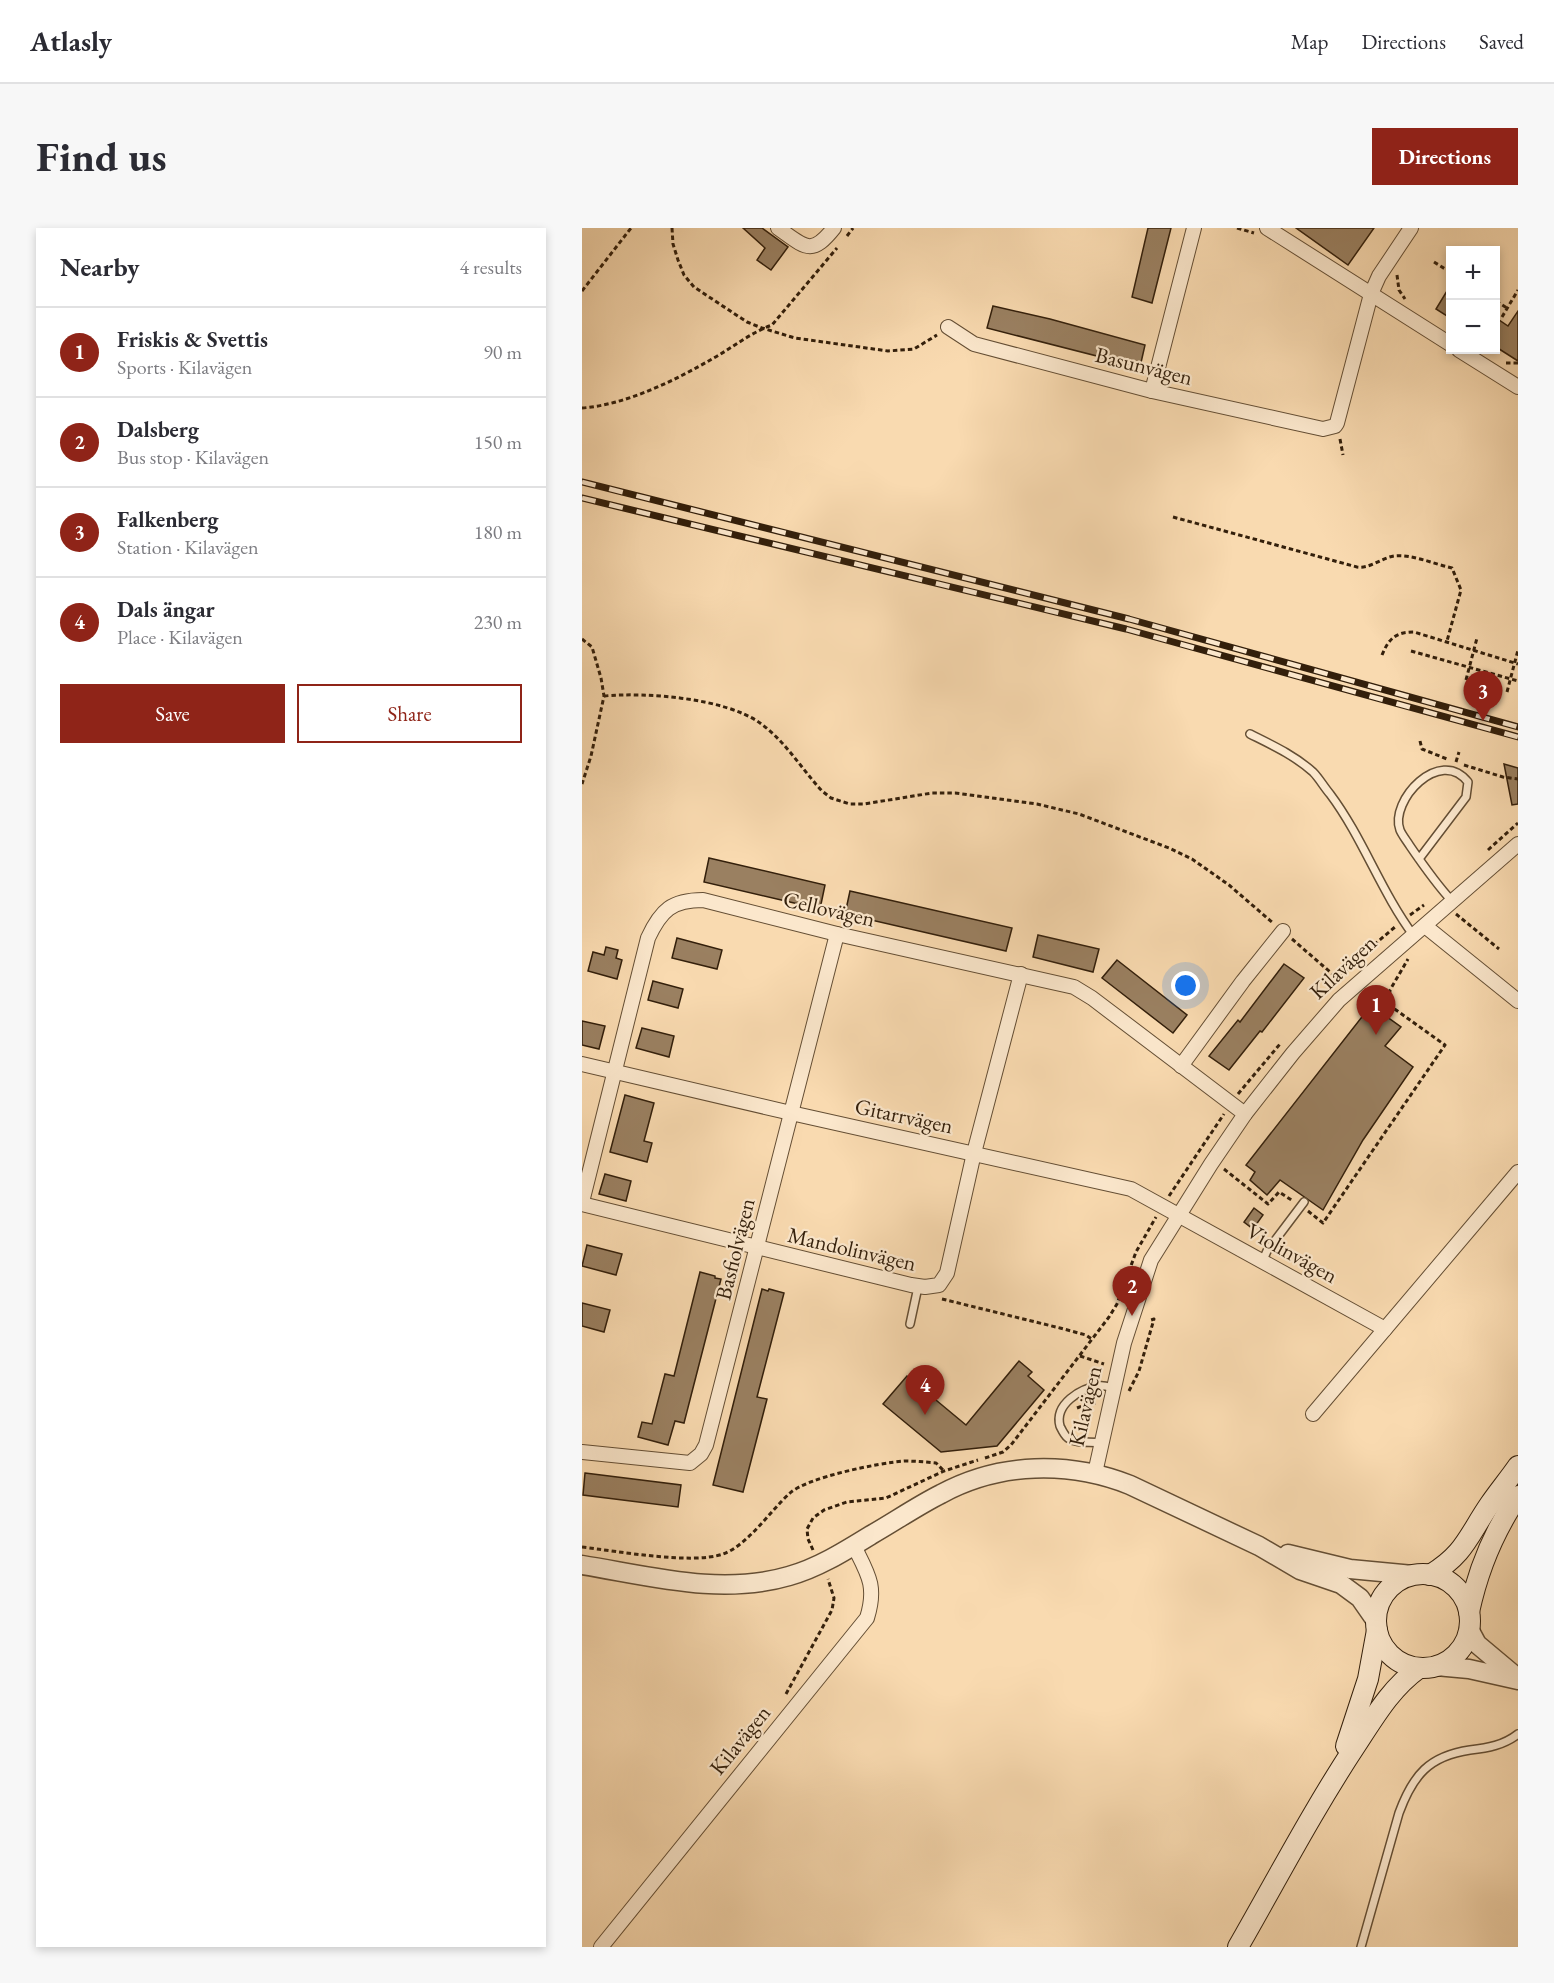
<!DOCTYPE html>
<meta charset="utf-8">
<style>
:root{--surface:#fff;--page:#f7f7f7;--text:#2b2b33;--muted:#7c7c81;--line:#e1e1e2;--accent:#8f2418}
body{margin:0;font-family:"EB Garamond",serif;background:var(--page);color:var(--text)}
.controls{position:absolute;right:18px;top:18px;display:grid;overflow:hidden;border-radius:0px;box-shadow:0 3px 9px #0003}
.controls button{width:54px;height:54px;display:grid;place-items:center;padding:0;border:0;border-bottom:2px solid var(--line);background:var(--surface);color:var(--text);font:30px sans-serif}
.you{position:absolute;left:604px;top:758px;width:21px;height:21px;margin:-15px;border:4px solid #fff;border-radius:50%;background:#1a73e8;box-shadow:0 0 0 9px #1a73e833}
.badge{display:grid;place-items:center;width:39px;height:39px;border-radius:50%;background:var(--accent);color:#fff;font-size:20px;font-weight:700}
.pin{position:absolute;translate:-50% -50px;filter:drop-shadow(0 2px 3px #0008)}
.pin::after{content:'';position:absolute;top:32px;width:21px;height:18px;background:inherit;clip-path:polygon(0 0,100% 0,50% 100%)}
.list{margin:0;padding:0;list-style:none}
h2{display:flex;justify-content:space-between;align-items:center;height:78px;margin:0;padding:0 24px;font-size:26px}
h2 small{font-size:20px;font-weight:400;color:var(--muted)}
.list li{display:grid;grid-template-columns:39px 1fr auto;gap:18px;align-items:center;box-sizing:border-box;height:90px;padding:0 24px;border-top:2px solid var(--line)}
.list b{display:block;font-size:22px;white-space:nowrap}
.list p{margin:0;font-size:20px;white-space:nowrap;color:var(--muted)}
.list em{font-size:20px;font-style:normal;color:var(--muted)}
.actions{display:flex;gap:12px;padding:18px 24px}
.actions a{flex:1;padding:14px 0;border:2px solid var(--accent);border-radius:0px;text-align:center;font-size:21px;color:var(--accent)}
.actions .main{background:var(--accent);color:#fff}
.map{position:relative;flex:none;width:936px;height:1719px;overflow:hidden;border-radius:0px}
header{display:flex;align-items:center;gap:36px;box-sizing:border-box;height:84px;padding:0 30px;background:var(--surface);border-bottom:2px solid var(--line)}
header strong{font-size:28px}
nav{display:flex;gap:33px;margin-inline-start:auto;font-size:21px}
.intro{display:flex;align-items:center;justify-content:space-between;box-sizing:border-box;height:144px;padding:0 36px}
h1{margin:0;font-size:42px}
.button{padding:15px 27px;border-radius:0px;background:var(--accent);color:#fff;font-size:21px;font-weight:700}
main{display:flex;gap:36px;padding:0 36px}
aside{flex:1;background:var(--surface);border-radius:0px;box-shadow:0 3px 9px #0003}
.map>svg:first-child{display:block}
</style>
<header>
<strong>Atlasly</strong>
<nav><a>Map</a><a>Directions</a><a>Saved</a></nav>
</header>
<div class="intro"><h1>Find us</h1><a class="button">Directions</a></div>
<main>
<aside>
<h2>Nearby<small>4 results</small></h2>
<ul class="list">
<li><span class="badge">1</span><div><b>Friskis &amp; Svettis</b><p>Sports · Kilavägen</p></div><em>90 m</em></li>
<li><span class="badge">2</span><div><b>Dalsberg</b><p>Bus stop · Kilavägen</p></div><em>150 m</em></li>
<li><span class="badge">3</span><div><b>Falkenberg</b><p>Station · Kilavägen</p></div><em>180 m</em></li>
<li><span class="badge">4</span><div><b>Dals ängar</b><p>Place · Kilavägen</p></div><em>230 m</em></li>
</ul>
<div class="actions"><a class="main">Save</a><a>Share</a></div>
</aside>
<div class="map">
<svg width="936" height="1719" viewBox="0 0 936 1719">
<rect width="100%" height="100%" fill="#f9dab0"/>
<filter id="stains"><feTurbulence type="fractalNoise" baseFrequency=".00333" numOctaves="4"/><feColorMatrix values="0 0 0 0 .2 0 0 0 0 .09 0 0 0 0 .02 0 0 0 .5 -.17"/></filter>
<radialGradient id="worn" r=".72"><stop offset=".6" stop-color="#630" stop-opacity="0"/><stop offset="1" stop-color="#630" stop-opacity=".3"/></radialGradient>
<g fill="#9a8061" stroke="#331f0b" stroke-width="1.5">
<path d="M161 0H180L206 19 189 42 175 32 183 20Z"/>
<path d="M566 0H589L570 75 550 69Z"/>
<path d="M714 0H792L766 37Z"/>
<path d="M868 58V90L854 81Z"/>
<path d="M411 78 468 91 563 117 558 139 405 100Z"/>
<path d="M936 83V133L914 119V90L926 98Z"/>
<path d="M922 536 936 540V576L930 577Z"/>
<path d="M127 630 243 657 238 681 122 654Z"/>
<path d="M268 663 430 700 424 723 263 686Z"/>
<path d="M456 707 517 721 511 744 451 729Z"/>
<path d="M95 710 140 722 135 741 90 730Z"/>
<path d="M24 719 36 722 34 730 40 732 35 751 6 743 11 724 22 727Z"/>
<path d="M535 732 605 787 591 805 520 750Z"/>
<path d="M702 736 722 750 680 804 678 803 647 842 627 828 656 792 658 794Z"/>
<path d="M71 753 101 761 96 780 66 772Z"/>
<path d="M783 785 794 793 801 786 819 799 803 818 831 839 781 912 741 982 698 952 685 967 668 952 673 944 664 937Z"/>
<path d="M0 793 23 798 17 821 0 817Z"/>
<path d="M60 800 92 808 87 829 54 820Z"/>
<path d="M43 867 72 875 62 913 70 915 65 934 28 924Z"/>
<path d="M23 946 49 953 44 973 17 966Z"/>
<path d="M672 980 681 987 671 1001 662 994Z"/>
<path d="M5 1017 40 1026 34 1047 0 1038Z"/>
<path d="M118 1044 133 1048V1050L139 1051 102 1195 93 1193 86 1217 56 1209 60 1194 70 1196 83 1146 92 1148Z"/>
<path d="M180 1061 186 1063 187 1061 202 1065 175 1169 185 1171 161 1264 131 1257Z"/>
<path d="M0 1075 28 1082 22 1104 0 1098Z"/>
<path d="M437 1133 450 1144 446 1148 462 1162 415 1218 359 1224 301 1176 325 1148 384 1197Z"/>
<path d="M3 1245 99 1257 96 1279 1 1267Z"/>
</g>
<g fill="none" stroke-linecap="round" stroke-linejoin="round">
<g stroke="#644e34" stroke-width="10">
<g id="service">
<path d="M668 506C690 517 712 527 731 544 737 550 742 559 748 566 781 610 799 664 832 708"/>
<path d="M837 631 884 569 886 554C858 518 807 573 818 602 820 607 825 613 828 618 841 637 854 656 870 673"/>
<path d="M681 1032 685 1023 722 974"/>
<path d="M328 1096 336 1059"/>
<path d="M519 1215C509 1213 495 1216 486 1210 482 1207 480 1202 478 1198 472 1176 499 1160 517 1158 522 1157 527 1159 531 1160"/>
<path d="M779 1719 817 1585C831 1547 847 1528 888 1522 906 1520 922 1517 936 1506"/>
</g>
</g>
<g stroke="#644e34" stroke-width="16">
<g id="minor">
<path d="M196 0C223 19 229 29 252 0"/>
<path d="M685 0 868 116"/>
<path d="M366 99 392 116 570 163 741 201 753 198 755 195 789 66 797 48 829 0"/>
<path d="M877 122 936 159"/>
<path d="M570 163 612 0"/>
<path d="M843 698 936 773"/>
<path d="M0 836 209 885 549 961 803 1101"/>
<path d="M599 838 661 753 701 703"/>
<path d="M0 974 66 710C79 682 90 672 121 672L255 706 492 759 510 770 663 886"/>
<path d="M0 976 329 1057 343 1059 357 1057 365 1045 392 925 439 746"/>
<path d="M731 1186 936 944"/>
<path d="M0 1224 108 1235 119 1226 124 1217 255 706"/>
<path d="M513 1245 542 1115 569 1032 629 936 663 886 711 825 757 772 936 616"/>
<path d="M19 1719 285 1390C295 1358 286 1346 272 1318"/>
</g>
</g>
<g stroke="#644e34" stroke-width="21">
<g id="tertiary">
<path d="M706 1326 768 1341 831 1347"/>
<path d="M0 1337C68 1348 139 1368 207 1348 236 1340 263 1323 289 1307 312 1294 335 1278 359 1266 418 1234 487 1233 548 1257L677 1318 718 1342 759 1356 778 1370 794 1393"/>
<path d="M887 1401 895 1416 932 1447"/>
<path d="M854 1438 887 1441 936 1452"/>
</g>
</g>
<g stroke="#331f0b" stroke-width="22">
<g id="secondary">
<circle cx="841" cy="1393" r="47"/>
<path d="M848 1347C883 1326 886 1308 908 1276 917 1263 927 1251 936 1238"/>
<path d="M887 1384C896 1342 912 1303 936 1268"/>
<path d="M764 1518 786 1451 795 1402"/>
<path d="M656 1719C695 1651 731 1582 774 1517 793 1488 809 1460 837 1440"/>
</g>
</g>
<g stroke="#331f0b" stroke-width="3" stroke-dasharray="4.5 3" stroke-linecap="butt">
<path d="M90 0 91 16 96 32 102 47 112 59 165 94 180 100 213 110 306 123 332 121 355 107"/>
<path d="M655 0 672 5"/>
<path d="M265 8 271 0"/>
<path d="M852 34 868 44"/>
<path d="M815 47 817 62 823 71"/>
<path d="M0 63 49 0"/>
<path d="M914 73 925 80"/>
<path d="M920 89 936 62"/>
<path d="M924 135H936"/>
<path d="M0 180C43 177 92 153 130 131 150 120 168 105 190 97L255 20"/>
<path d="M758 211 761 227"/>
<path d="M591 289 775 339C788 341 799 330 812 328 830 326 852 336 870 340L879 362 865 413"/>
<path d="M0 411 10 419 19 450 22 468 9 528 0 556"/>
<path d="M829 423 936 453"/>
<path d="M800 427C807 410 814 404 832 404L936 436"/>
<path d="M884 452 895 410"/>
<path d="M925 464 936 422"/>
<path d="M22 468C64 464 143 470 178 495 203 513 219 540 240 563L249 570 268 576H282L350 565H373L455 576 497 586 587 620 610 631 647 657 691 695"/>
<path d="M838 513 840 521 865 531"/>
<path d="M874 534 877 524"/>
<path d="M882 537 921 549 936 551"/>
<path d="M906 622 936 595"/>
<path d="M874 686 917 721"/>
<path d="M828 687 842 677"/>
<path d="M710 711 755 750"/>
<path d="M744 764 780 727 813 699"/>
<path d="M656 866 698 816"/>
<path d="M642 941 686 976 697 964 711 973"/>
<path d="M587 968 642 886"/>
<path d="M726 983 741 995 863 817 807 777 808 762 826 731"/>
<path d="M360 1071 478 1100 504 1107 511 1112"/>
<path d="M498 1128 522 1136"/>
<path d="M547 1163 557 1143 572 1091 569 1092"/>
<path d="M495 1180 507 1175H514"/>
<path d="M403 1230 421 1224 429 1217 527 1089 535 1076 554 1024 574 989"/>
<path d="M0 1319C35 1323 110 1337 141 1326 166 1317 188 1283 208 1265 226 1249 297 1235 322 1233 333 1233 343 1234 354 1235L362 1243"/>
<path d="M231 1322 226 1311 225 1301 231 1290 242 1282 265 1274 304 1270 362 1243 396 1232"/>
<path d="M204 1466 250 1382 252 1370 246 1351"/>
</g>
<use href="#service" stroke="#fbe7cc" stroke-width="7"/>
<use href="#minor" stroke="#fbe7cc" stroke-width="14"/>
<use href="#tertiary" stroke="#fbe7cc" stroke-width="18"/>
<use href="#secondary" stroke="#fbe7cc" stroke-width="20"/>
<g stroke="#331f0b" stroke-width="7">
<g id="rail">
<path d="M0 254 547 391 936 499"/>
<path d="M0 270 544 401 936 509"/>
</g>
</g>
<use href="#rail" stroke="#fbe7cc" stroke-width="4.5" stroke-dasharray="14" stroke-linecap="butt"/>
</g>
<g text-anchor="middle" dominant-baseline="central" stroke-width="4.5" stroke-linejoin="round" paint-order="stroke">
<g font-size="22" fill="#331f0b" stroke="#fbe7cc">
<text transform="translate(562 138) rotate(14)">Basunvägen</text>
<text transform="translate(247 681) rotate(13)">Cellovägen</text>
<text transform="translate(761 739) rotate(-43)">Kilavägen</text>
<text transform="translate(322 888) rotate(12)">Gitarrvägen</text>
<text transform="translate(153 1021) rotate(-76)">Basfiolvägen</text>
<text transform="translate(270 1021) rotate(13)">Mandolinvägen</text>
<text transform="translate(710 1025) rotate(29)">Violinvägen</text>
<text transform="translate(503 1178) rotate(-77)">Kilavägen</text>
<text transform="translate(158 1512) rotate(-51)">Kilavägen</text>
</g>
</g>
<rect width="100%" height="100%" filter="url(#stains)"/>
<rect width="100%" height="100%" fill="url(#worn)"/>
</svg>
<div class="controls">
<button>+</button>
<button>−</button>
</div>
<div class="you"></div>
<div class="pin badge" style="left:794px;top:807px">1</div>
<div class="pin badge" style="left:550px;top:1088px">2</div>
<div class="pin badge" style="left:901px;top:493px">3</div>
<div class="pin badge" style="left:343px;top:1187px">4</div>
</div>
</main>
